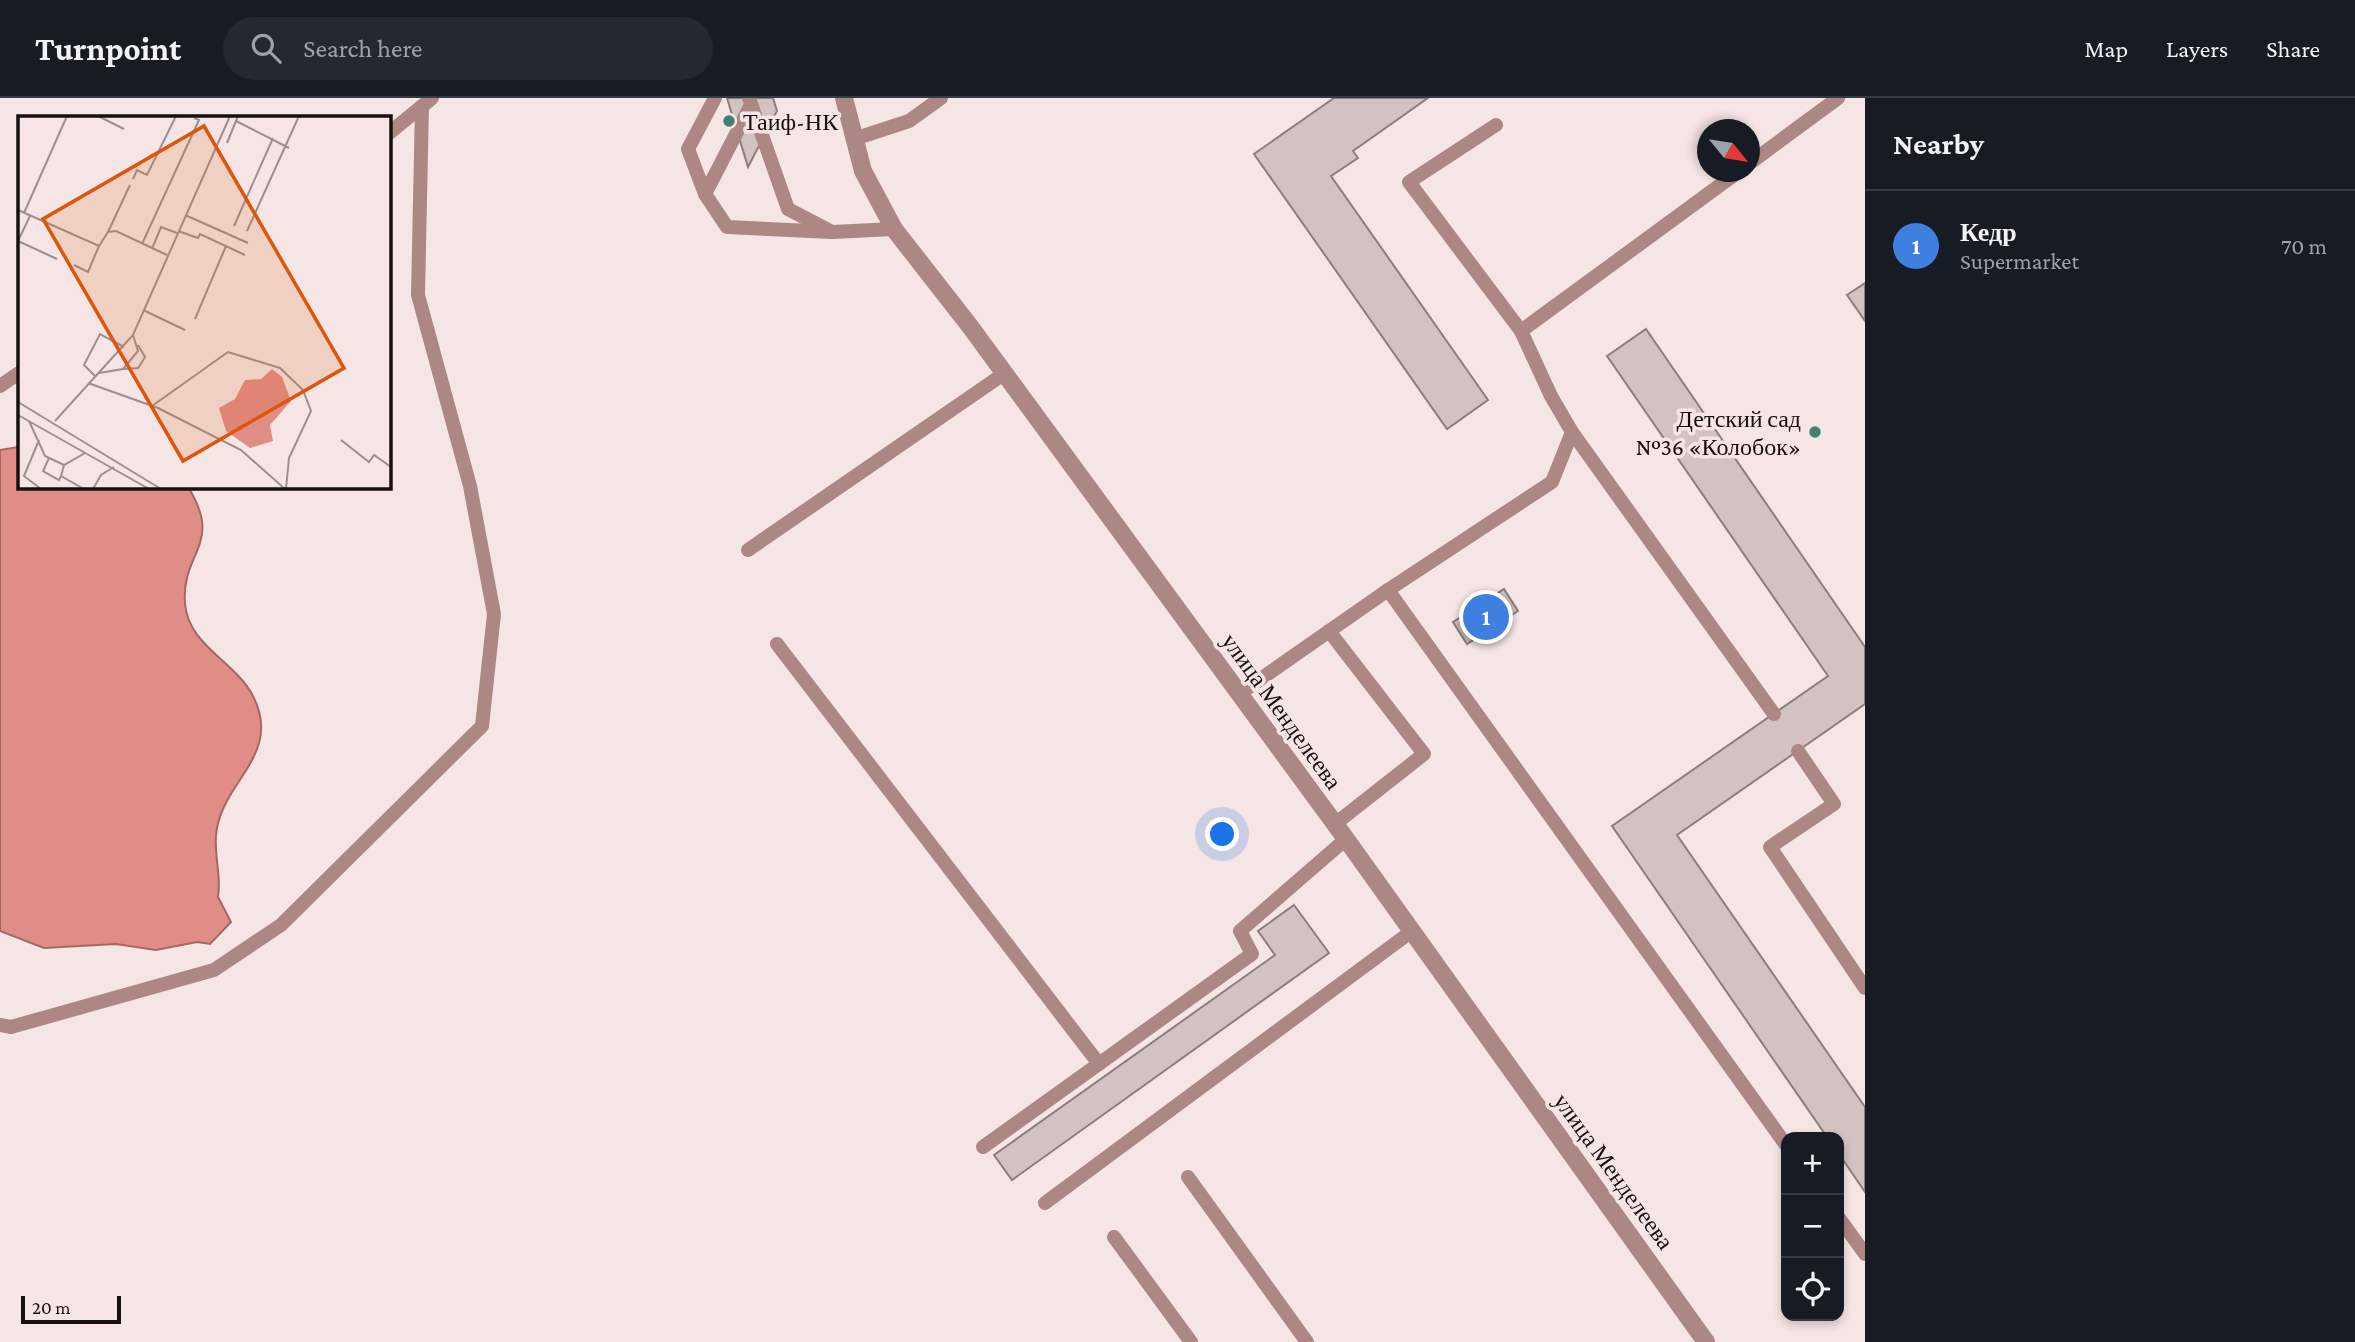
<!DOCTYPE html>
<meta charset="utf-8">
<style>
:root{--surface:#171b24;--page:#242831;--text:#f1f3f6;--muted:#9ea1a6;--line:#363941;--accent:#408170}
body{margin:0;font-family:"Crimson Pro",serif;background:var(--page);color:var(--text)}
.controls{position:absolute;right:21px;bottom:21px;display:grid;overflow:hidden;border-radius:14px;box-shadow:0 4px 10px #0003}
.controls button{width:63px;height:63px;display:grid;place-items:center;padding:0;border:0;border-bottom:2px solid var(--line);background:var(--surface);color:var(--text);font:35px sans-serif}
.compass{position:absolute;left:1697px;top:21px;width:63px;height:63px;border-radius:50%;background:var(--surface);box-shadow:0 4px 10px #0003;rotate:120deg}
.scale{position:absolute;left:21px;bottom:18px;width:100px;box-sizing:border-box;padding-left:7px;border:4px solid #161110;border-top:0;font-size:19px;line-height:24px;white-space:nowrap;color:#161110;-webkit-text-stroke:5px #f5e5e4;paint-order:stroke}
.you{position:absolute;left:1223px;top:737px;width:24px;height:24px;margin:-18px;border:5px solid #fff;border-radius:50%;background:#1a73e8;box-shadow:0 0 0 10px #1a73e833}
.badge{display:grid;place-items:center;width:46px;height:46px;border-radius:50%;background:var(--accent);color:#fff;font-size:23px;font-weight:700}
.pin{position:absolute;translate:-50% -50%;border:4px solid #fff;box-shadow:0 2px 7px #0006}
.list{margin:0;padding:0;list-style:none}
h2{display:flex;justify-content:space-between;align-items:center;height:91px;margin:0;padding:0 28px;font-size:30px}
h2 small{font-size:23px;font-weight:400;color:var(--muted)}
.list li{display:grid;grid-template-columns:46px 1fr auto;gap:21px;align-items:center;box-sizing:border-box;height:112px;padding:0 28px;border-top:2px solid var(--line)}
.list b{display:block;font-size:26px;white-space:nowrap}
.list p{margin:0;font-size:23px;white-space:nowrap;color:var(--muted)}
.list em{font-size:23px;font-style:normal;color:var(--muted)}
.icon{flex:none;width:38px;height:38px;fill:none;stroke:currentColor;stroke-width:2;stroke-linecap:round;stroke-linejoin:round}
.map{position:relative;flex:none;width:1865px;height:1244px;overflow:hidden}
header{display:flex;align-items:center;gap:42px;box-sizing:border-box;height:98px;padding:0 35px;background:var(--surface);border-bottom:2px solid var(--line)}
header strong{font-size:33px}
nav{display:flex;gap:38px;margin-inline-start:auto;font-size:24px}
.search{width:490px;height:63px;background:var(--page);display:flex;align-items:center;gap:18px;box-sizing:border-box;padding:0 24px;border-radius:38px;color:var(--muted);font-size:26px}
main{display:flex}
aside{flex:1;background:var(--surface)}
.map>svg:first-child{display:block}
</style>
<header>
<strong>Turnpoint</strong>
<div class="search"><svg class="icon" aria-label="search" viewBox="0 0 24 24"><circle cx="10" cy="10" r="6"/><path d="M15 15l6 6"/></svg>Search here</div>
<nav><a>Map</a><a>Layers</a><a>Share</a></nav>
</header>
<main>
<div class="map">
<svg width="1865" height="1244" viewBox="0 0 1865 1244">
<rect width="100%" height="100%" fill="#f5e5e4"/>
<path fill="#e18d87" stroke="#a46863" stroke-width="2" d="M19 349V388L188 389C224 446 181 454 185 505 188 548 235 563 253 598 282 655 226 681 217 730 212 754 222 775 218 799L231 824 210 846 197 844 156 852 116 846 44 850 0 833V352Z"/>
<g fill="#d2c2c1" stroke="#8c7e7c" stroke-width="2">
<path d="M727 0H773L777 13 748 69Z"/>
<path d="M1334 0H1428L1353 53 1358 60 1331 78 1488 302 1447 331 1254 56Z"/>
<path d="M1865 185V223L1847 197Z"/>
<path d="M1646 231 1865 549V606L1677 737 1865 1009V1094L1839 1056V1039H1827L1612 728 1828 578 1607 258Z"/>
<path d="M1504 491 1518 513 1467 546 1453 524Z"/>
<path d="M1294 807 1329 855 1012 1082 994 1057 1275 857 1258 833Z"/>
</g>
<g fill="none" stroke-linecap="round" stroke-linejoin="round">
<g stroke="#ad8784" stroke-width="14">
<path d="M715 0 688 51 705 96 727 129 832 134"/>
<path d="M749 0 788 111 832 134 894 131"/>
<path d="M1496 27 1409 84 1521 233"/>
<path d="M388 36 432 0"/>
<path d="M854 41 909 23 941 0"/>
<path d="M1750 65 1838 0"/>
<path d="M705 96 751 7"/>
<path d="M0 288 19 275"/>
<path d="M1572 334 1774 616"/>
<path d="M748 452 1005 275"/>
<path d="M1388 492 1786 1047"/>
<path d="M1329 533 1424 656 1335 726"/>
<path d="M777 546 1099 966"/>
<path d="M1239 596 1388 492 1552 384 1572 334 1551 298 1521 233 1738 74"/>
<path d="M1798 653 1834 706 1770 749 1865 890"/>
<path d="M0 927 11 929 214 872 281 827 482 628 494 516 470 388 418 197 422 8"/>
<path d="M983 1049 1252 856 1240 833 1346 741"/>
<path d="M1188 1079 1307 1244"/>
<path d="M1045 1105 1412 833"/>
<path d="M1839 1120 1865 1156"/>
<path d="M1114 1139 1191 1244"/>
</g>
<path stroke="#ad8784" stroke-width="18" d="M844 0 863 73 894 131 969 227 1346 741 1706 1244"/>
</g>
<g fill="#408170" stroke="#f5e5e4" stroke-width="2.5">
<circle cx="729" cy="23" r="7"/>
<circle cx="1815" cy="334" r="7"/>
</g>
<g text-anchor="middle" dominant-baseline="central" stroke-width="7" stroke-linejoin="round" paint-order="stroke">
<g font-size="24" fill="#161110" stroke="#f5e5e4" text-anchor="start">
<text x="743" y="23">Таиф-НК</text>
<text x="1801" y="320" text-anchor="end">Детский сад<tspan x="1801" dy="28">№36 «Колобок»</tspan></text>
</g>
<g font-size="24" fill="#161110" stroke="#f5e5e4">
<text transform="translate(1282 613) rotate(54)">улица Менделеева</text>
<text transform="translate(1614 1073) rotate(54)">улица Менделеева</text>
</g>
</g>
<g transform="translate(18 18)">
<rect width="373" height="373" fill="#f5e5e4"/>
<path d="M254 253 264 261 273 285 252 309 255 325 232 332 208 315 201 292 217 283 227 264 243 263Z" fill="#e18d87"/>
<path fill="none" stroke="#9c908f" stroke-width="2" d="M80 0 106 13M218 5 271 32M209 27 220 0M115 63 119 54 129 59 158 0M0 94 81 130 90 116 98 115 149 139M6 97 49 0M167 99 230 127M216 110 255 22M160 115 180 122 182 118 227 139M229 115 281 0M90 116 112 69M0 125 39 143M0 125 12 100M124 128 181 4 176 2M134 133 143 111 159 117M56 149 70 156 81 130M125 194 167 214M177 203 208 130M105 253 120 252 124 246 127 241 120 229M81 257 105 253 120 235 115 219M77 260 66 249 82 218 106 231M70 267 140 292 223 334 267 373M0 286 143 373M134 290 210 236 262 252 285 274 293 295 271 342 268 373M0 299 131 373M11 305 27 340 46 349 67 337M37 305 115 219 212 0M21 324 6 360 23 373M323 324 351 346 356 339 373 351M31 342 25 355 41 364 43 360M46 349 43 360 66 373M75 373 83 359 96 351"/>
<path fill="#de550c" fill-opacity="0.15" stroke="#de550c" stroke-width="3.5" d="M186 10 326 252 165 345 25 103Z"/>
<rect width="373" height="373" fill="none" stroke="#161110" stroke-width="3.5"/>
</g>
</svg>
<div class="controls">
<button>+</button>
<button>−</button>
<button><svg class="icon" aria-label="locate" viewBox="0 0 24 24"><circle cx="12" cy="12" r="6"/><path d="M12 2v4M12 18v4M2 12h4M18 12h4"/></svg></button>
</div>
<svg class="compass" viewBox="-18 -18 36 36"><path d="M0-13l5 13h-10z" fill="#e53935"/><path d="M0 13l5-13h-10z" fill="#9ea1a6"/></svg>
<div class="scale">20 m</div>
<div class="you"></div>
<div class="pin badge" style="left:1486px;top:519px;background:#3f7fe0">1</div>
</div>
<aside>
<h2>Nearby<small></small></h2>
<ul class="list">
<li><span class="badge" style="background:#3f7fe0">1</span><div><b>Кедр</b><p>Supermarket</p></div><em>70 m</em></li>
</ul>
</aside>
</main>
